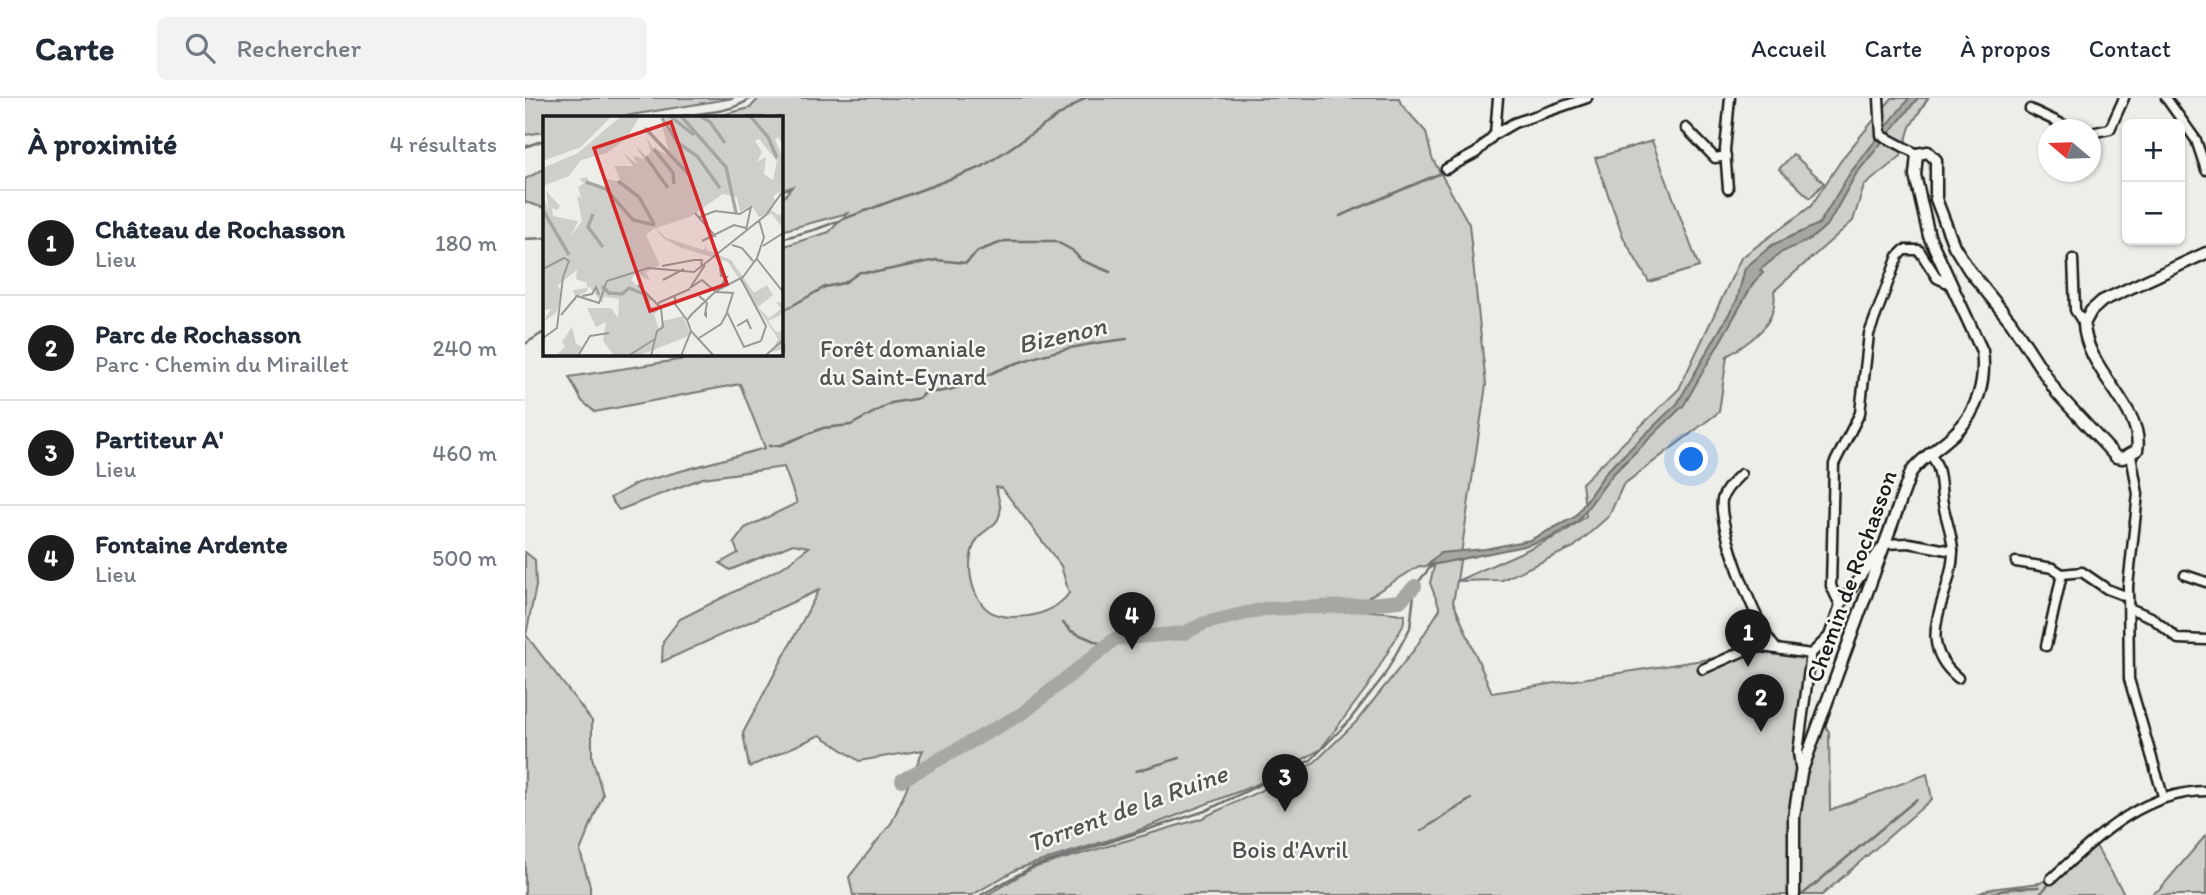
<!DOCTYPE html>
<html lang="fr">
<meta charset="utf-8">
<style>
:root{--surface:#fff;--page:#f2f2f3;--text:#1f2937;--muted:#747a83;--line:#e0e1e3;--accent:#1c1c1c}
body{margin:0;font-family:Itim,sans-serif;background:var(--page);color:var(--text)}
.controls{position:absolute;right:21px;top:21px;display:grid;overflow:hidden;border-radius:10px;box-shadow:0 2px 5px #0004}
.controls button{width:63px;height:63px;display:grid;place-items:center;padding:0;border:0;border-bottom:2px solid var(--line);background:var(--surface);color:var(--text);font:35px sans-serif}
.compass{position:absolute;left:1513px;top:21px;width:63px;height:63px;border-radius:50%;background:var(--surface);box-shadow:0 2px 5px #0004;rotate:289deg}
.you{position:absolute;left:1167px;top:362px;width:24px;height:24px;margin:-18px;border:5px solid #fff;border-radius:50%;background:#1a73e8;box-shadow:0 0 0 10px #1a73e833}
.badge{display:grid;place-items:center;width:46px;height:46px;border-radius:50%;background:var(--accent);color:#fff;font-size:23px;font-weight:700}
.pin{position:absolute;translate:-50% -58px;filter:drop-shadow(0 2px 4px #0008)}
.pin::after{content:'';position:absolute;top:37px;width:24px;height:21px;background:inherit;clip-path:polygon(0 0,100% 0,50% 100%)}
.list{margin:0;padding:0;list-style:none}
h2{display:flex;justify-content:space-between;align-items:center;height:91px;margin:0;padding:0 28px;font-size:30px}
h2 small{font-size:23px;font-weight:400;color:var(--muted)}
.list li{display:grid;grid-template-columns:46px 1fr auto;gap:21px;align-items:center;box-sizing:border-box;height:105px;padding:0 28px;border-top:2px solid var(--line)}
.list b{display:block;font-size:26px;white-space:nowrap}
.list p{margin:0;font-size:23px;white-space:nowrap;color:var(--muted)}
.list em{font-size:23px;font-style:normal;color:var(--muted)}
.icon{flex:none;width:38px;height:38px;fill:none;stroke:currentColor;stroke-width:2;stroke-linecap:round;stroke-linejoin:round}
.map{position:relative;flex:none;width:1681px;height:797px;overflow:hidden}
header{display:flex;align-items:center;gap:42px;box-sizing:border-box;height:98px;padding:0 35px;background:var(--surface);border-bottom:2px solid var(--line)}
header strong{font-size:33px}
nav{display:flex;gap:38px;margin-inline-start:auto;font-size:24px}
.search{width:490px;height:63px;background:var(--page);display:flex;align-items:center;gap:18px;box-sizing:border-box;padding:0 24px;border-radius:10px;color:var(--muted);font-size:26px}
main{display:flex}
aside{flex:1;background:var(--surface)}
.map>svg:first-child{display:block}
</style>
<header>
<strong>Carte</strong>
<div class="search"><svg class="icon" aria-label="search" viewBox="0 0 24 24"><circle cx="10" cy="10" r="6"/><path d="M15 15l6 6"/></svg>Rechercher</div>
<nav><a>Accueil</a><a>Carte</a><a>À propos</a><a>Contact</a></nav>
</header>
<main>
<aside>
<h2>À proximité<small>4 résultats</small></h2>
<ul class="list">
<li><span class="badge">1</span><div><b>Château de Rochasson</b><p>Lieu</p></div><em>180 m</em></li>
<li><span class="badge">2</span><div><b>Parc de Rochasson</b><p>Parc · Chemin du Miraillet</p></div><em>240 m</em></li>
<li><span class="badge">3</span><div><b>Partiteur A'</b><p>Lieu</p></div><em>460 m</em></li>
<li><span class="badge">4</span><div><b>Fontaine Ardente</b><p>Lieu</p></div><em>500 m</em></li>
</ul>
</aside>
<div class="map">
<svg width="1681" height="797" viewBox="0 0 1681 797">
<rect width="100%" height="100%" fill="#edede9"/>
<filter id="ink" filterUnits="userSpaceOnUse"><feTurbulence type="fractalNoise" baseFrequency=".0143" numOctaves="2"/><feDisplacementMap in="SourceGraphic" scale="14" xChannelSelector="R" yChannelSelector="G"/><feConvolveMatrix kernelMatrix="1 2 1 2 8 2 1 2 1" color-interpolation-filters="sRGB"/></filter>
<g filter="url(#ink)">
<g fill="#cececb" stroke="#757574" stroke-width="2" fill-rule="evenodd">
<path d="M0 0H209L94 19H19V34L0 37Z"/>
<path d="M234 0H874L876 6 901 34 907 60 944 126 961 287 932 483 1037 436 1061 418 1057 385 1154 291 1216 160 1286 108 1319 58 1367 0H1403L1385 29 1376 58 1339 88 1328 123 1249 193C1254 225 1227 243 1202 258L1194 314 1098 387 1084 418 1049 449 977 482 932 483 928 504 967 595 1203 558 1221 550 1286 556 1278 614 1276 672 1296 620 1304 634 1305 712 1402 676 1407 701 1297 797H462L508 770 675 721 771 676 791 663 831 624 889 552 915 511 905 485 909 469 894 468 839 502 818 505C838 517 858 511 880 517L878 528 843 588 795 652 733 686 609 734 492 771 447 797H328L324 779 367 724 398 652 334 663 295 637 224 669 218 635 294 492 137 564 138 543 155 521 258 469 284 449 268 446 205 472 195 465 213 455 209 445 220 430 272 405 259 369 178 380 94 412 85 400 112 385 240 350 215 286 70 314 57 303 44 279 166 260 174 256H256V205L260 203 256 149 304 134 323 115 256 133V103L267 89 256 93V19H188L225 10ZM471 389 477 390 536 468 544 495C535 508 519 516 503 518 492 519 480 520 470 516 445 506 437 460 454 439 460 431 473 428 475 415 477 408 472 396 471 389Z"/>
<path d="M1127 43 1174 169 1124 184 1099 141 1070 60Z"/>
<path d="M1268 56 1299 85 1285 100 1254 71Z"/>
<path d="M19 71V110L0 104V81Z"/>
<path d="M0 454 10 462 11 488 1 537 67 623V659L78 697 55 753 65 788V797H0Z"/>
<path d="M1681 737V797H1625L1635 791Z"/>
<path d="M1568 743 1600 797H1450L1465 791 1515 785 1531 776Z"/>
</g>
<path fill="#a6a6a3" stroke="#6f6f6d" stroke-width="2" d="M1384 0H1393L1331 76 1303 126 1286 141 1257 154 1235 172 1238 175 1229 184 1159 307 1088 376 1052 424 1025 440 999 448 902 468 915 455 960 451 1005 442 1050 419 1081 374 1152 306 1212 202 1220 170 1247 147 1294 126 1325 75Z"/>
<g fill="none" stroke-linecap="round" stroke-linejoin="round">
<g stroke="#6f6f6d" stroke-width="2.5">
<path d="M146 19C171 15 206 16 226 0"/>
<path d="M0 49 19 42"/>
<path d="M815 118 921 73"/>
<path d="M0 141 19 140"/>
<path d="M256 141 292 131 457 69 560 0"/>
<path d="M256 214 300 189 319 185 335 174H352L411 162 441 165 453 153 480 143H530L547 152 556 162 585 174"/>
<path d="M0 246 19 234"/>
<path d="M244 348 256 347 298 330 326 327 366 305 395 300 401 294C432 296 460 276 489 266 526 253 563 245 602 241"/>
<path d="M1620 520 1632 529"/>
<path d="M538 525 546 533 581 548"/>
<path d="M611 673 655 660"/>
<path d="M896 733 946 701"/>
<path d="M456 797 507 769 680 713 786 662 823 624 859 578 885 530 890 488 908 466"/>
<path d="M1277 797 1392 701"/>
<path d="M1457 797 1490 790 1514 789"/>
<path d="M1514 797 1526 784"/>
</g>
<path stroke="#a6a6a3" stroke-width="14" d="M377 682 498 615 590 541 659 535 680 525 739 511 823 508 875 503 890 488"/>
<g stroke="#1c1c1c" stroke-width="13">
<g id="minor">
<path d="M1354 0 1356 37 1392 56"/>
<path d="M1641 0 1671 42 1681 72"/>
<path d="M1505 11 1550 32"/>
<path d="M1161 30 1190 60 1201 58"/>
<path d="M1566 35 1585 31 1599 0"/>
<path d="M970 36 973 0"/>
<path d="M921 71 951 55 970 36 989 25 1062 0"/>
<path d="M1203 91 1200 52 1205 0"/>
<path d="M1548 161 1550 212 1559 226"/>
<path d="M1404 355C1416 368 1415 382 1417 400 1419 417 1428 437 1428 454 1427 501 1386 541 1433 580"/>
<path d="M1606 357 1613 396 1603 488 1604 581 1638 698"/>
<path d="M1216 376C1209 383 1199 392 1197 402 1193 429 1232 530 1250 549"/>
<path d="M1491 464 1528 470 1537 476 1557 474 1582 491 1603 499"/>
<path d="M1660 477 1681 484"/>
<path d="M1315 507 1359 446 1384 445 1428 453"/>
<path d="M1604 510 1626 519 1653 541 1681 542"/>
<path d="M1521 548 1537 476"/>
<path d="M1178 571 1230 548 1286 556"/>
<path d="M1276 675 1273 654 1286 556 1304 538 1315 507 1306 488 1309 366 1335 315 1344 236 1373 158 1379 152H1394L1412 180 1423 185"/>
<path d="M1526 781C1571 740 1616 694 1681 693"/>
</g>
</g>
<g stroke="#1c1c1c" stroke-width="15">
<path id="tertiary" d="M1269 797V719L1276 675 1386 374C1399 357 1416 349 1431 334 1453 313 1461 282 1457 253L1404 138 1390 77 1392 56 1403 54 1411 62V101L1429 148 1444 172 1486 224 1532 295 1591 359 1598 360 1612 352C1620 312 1560 271 1559 226L1566 213 1577 203 1681 155"/>
</g>
<use href="#minor" stroke="#f6f6f2" stroke-width="8"/>
<use href="#tertiary" stroke="#f6f6f2" stroke-width="10"/>
</g>
</g>
<g text-anchor="middle" dominant-baseline="central" stroke-width="5" stroke-linejoin="round" paint-order="stroke">
<g font-size="24" fill="#515151" stroke="#f6f6f2">
<text x="378" y="250">Forêt domaniale<tspan x="378" dy="28">du Saint-Eynard</tspan></text>
<text x="765" y="751">Bois d'Avril</text>
</g>
<g font-size="24" fill="#1c1c1c" stroke="#f6f6f2">
<text transform="translate(1326 478) rotate(-70)">Chemin de Rochasson</text>
</g>
<g font-size="26" font-style="italic" fill="#535352" stroke="#f6f6f2">
<text transform="translate(537 237) rotate(-13)">Bizenon</text>
<text transform="translate(602 710) rotate(-20)">Torrent de la Ruine</text>
</g>
</g>
<g transform="translate(18 18)">
<rect width="240" height="240" fill="#edede9"/>
<path d="M0 0H69L38 31 0 45ZM78 0H97L84 22 64 37 38 44 26 60 0 70V52L35 37ZM121 0H240V29L235 21 232 24 240 41V74L230 80 233 85 227 93 235 99 240 97 238 110 229 98 216 101 208 89 197 96 194 81 180 78 147 101 113 112 123 122 161 134 163 129 164 134 188 144 211 177 224 169 230 179 215 191 226 202 238 193 233 186 240 187 238 199 225 205 233 216 240 215V233L228 236 235 223 185 146 138 132 120 122 112 112 103 119 117 149 103 156 107 165 93 157 88 164 109 182 105 189 116 194 111 198 116 213 120 205 140 200 147 217 143 221 95 240H71L60 225 63 206 53 211 44 192H68L75 202 76 183 61 181 59 187 46 170 43 176 32 181 30 174 44 172V167L33 163 34 154 15 169 19 179 13 197 0 206 8 193 0 194V79L6 94 3 75 17 90 14 94 9 92 10 100 35 105 28 120 39 105 34 80 38 82 35 71 41 67 36 63 44 61 47 70 62 73 64 63 78 66 71 50H90L80 37 94 48 90 40 101 43 92 29 103 40 108 36 103 20 109 31 127 40 118 6 135 28 138 29ZM216 23 234 45 230 64 221 58 223 41 214 46 219 36 212 25ZM29 211 33 228 40 231 34 240H13L22 230 19 226Z" fill="#cececb" fill-rule="evenodd"/>
<path fill="none" stroke="#a6a6a3" stroke-width="3.5" d="M127 0 151 19M138 0 183 51 193 97M157 0 167 6 182 27M207 0 225 21 234 42M119 2 135 27 154 40 177 72M102 12 148 61M111 33 130 57 131 68M103 41 125 72M75 65 96 81 111 108M43 66 63 73 90 104 112 109M0 94 26 139M50 98 45 111 60 131M59 170 66 177 79 178 86 172 103 179"/>
<path fill="none" stroke="#999997" stroke-width="2" d="M152 97 173 121M157 101 172 95 197 98 208 91 203 114M159 125 191 109 203 112M189 129 199 132 210 145M220 130 240 117M169 142 223 99 240 75M214 143 240 176M162 149 147 172 159 164 173 176 190 177 184 196 201 231 218 225M119 150 151 144H159L158 149M0 153 21 142 26 145 20 161 14 212 0 222M198 163 223 210 218 225M120 164 141 153M95 169 118 192 120 211 114 215 108 240M177 171 184 161 178 160 177 152M132 179V188L144 204M39 180 49 178 53 171 56 179M160 183 156 180 164 187 162 199 163 200V196M115 187 147 173M18 199 34 180 56 187 64 165 105 152 151 156 169 142M194 210 204 204 208 213M148 215 171 240M156 222 178 208 184 197M35 240 47 220 66 217M85 240 112 223M138 240 148 215 144 204 149 198 173 175 200 161 214 142 221 121 216 104M222 240 240 224"/>
<path fill="#d62828" fill-opacity="0.15" stroke="#d62828" stroke-width="3.5" d="M128 6 184 168 107 195 51 32Z"/>
<rect width="240" height="240" fill="none" stroke="#1c1c1c" stroke-width="3.5"/>
</g>
</svg>
<div class="controls">
<button>+</button>
<button>−</button>
</div>
<svg class="compass" viewBox="-18 -18 36 36"><path d="M0-13l5 13h-10z" fill="#e53935"/><path d="M0 13l5-13h-10z" fill="#747a83"/></svg>
<div class="you"></div>
<div class="pin badge" style="left:1223px;top:569px">1</div>
<div class="pin badge" style="left:1236px;top:634px">2</div>
<div class="pin badge" style="left:760px;top:714px">3</div>
<div class="pin badge" style="left:607px;top:552px">4</div>
</div>
</main>
